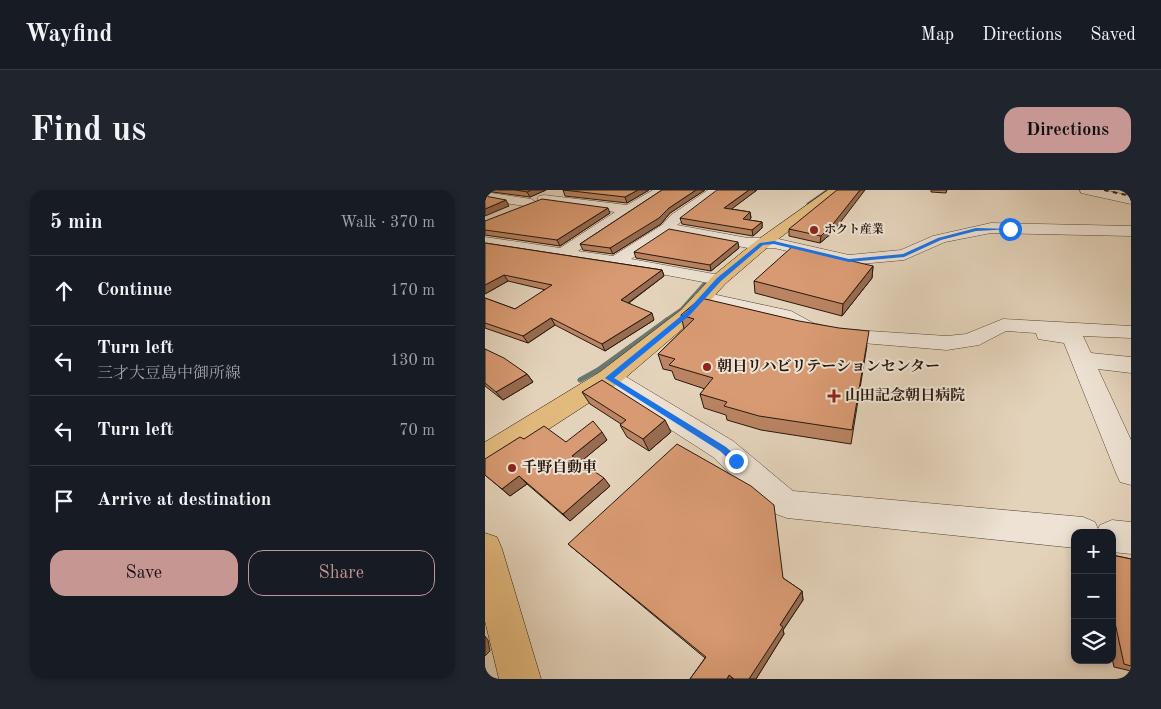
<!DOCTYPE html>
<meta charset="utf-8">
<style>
:root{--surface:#171b24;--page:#20242c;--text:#f1f3f6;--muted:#9ea1a6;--line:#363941;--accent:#c59692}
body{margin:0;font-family:"Old Standard TT","Noto Serif JP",serif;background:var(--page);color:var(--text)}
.controls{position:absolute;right:15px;bottom:15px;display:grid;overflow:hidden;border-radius:10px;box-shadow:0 2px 8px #0003}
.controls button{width:45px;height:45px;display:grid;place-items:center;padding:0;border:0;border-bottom:1px solid var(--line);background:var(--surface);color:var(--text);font:25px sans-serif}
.stop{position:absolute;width:15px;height:15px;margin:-11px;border:4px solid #1a73e8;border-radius:50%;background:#fff}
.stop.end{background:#1a73e8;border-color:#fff;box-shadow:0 1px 5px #0008}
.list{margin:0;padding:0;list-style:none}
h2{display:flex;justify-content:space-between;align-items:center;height:65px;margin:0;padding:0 20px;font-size:21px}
h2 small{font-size:16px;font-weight:400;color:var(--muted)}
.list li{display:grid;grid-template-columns:32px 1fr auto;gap:15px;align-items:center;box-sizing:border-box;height:70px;padding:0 20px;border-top:1px solid var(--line)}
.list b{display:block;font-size:19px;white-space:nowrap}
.list p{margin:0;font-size:16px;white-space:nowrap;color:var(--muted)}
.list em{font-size:16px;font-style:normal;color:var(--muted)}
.actions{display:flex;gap:10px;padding:15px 20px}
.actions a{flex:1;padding:11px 0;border:1px solid var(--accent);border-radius:15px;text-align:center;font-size:18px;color:var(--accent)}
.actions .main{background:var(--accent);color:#111}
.icon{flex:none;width:28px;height:28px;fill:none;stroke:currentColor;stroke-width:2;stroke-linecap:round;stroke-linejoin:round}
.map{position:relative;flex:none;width:646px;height:489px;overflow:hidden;border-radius:15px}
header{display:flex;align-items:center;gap:30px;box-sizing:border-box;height:70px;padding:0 25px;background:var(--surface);border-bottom:1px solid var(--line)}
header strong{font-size:24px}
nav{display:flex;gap:28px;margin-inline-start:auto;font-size:18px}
.intro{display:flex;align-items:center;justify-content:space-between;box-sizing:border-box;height:120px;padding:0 30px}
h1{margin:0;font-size:35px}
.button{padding:12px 22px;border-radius:15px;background:var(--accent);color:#111;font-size:18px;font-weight:700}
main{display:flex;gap:30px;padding:0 30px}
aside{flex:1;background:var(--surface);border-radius:15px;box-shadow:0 2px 8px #0003}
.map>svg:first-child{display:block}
</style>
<header>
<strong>Wayfind</strong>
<nav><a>Map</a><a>Directions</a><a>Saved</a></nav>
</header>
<div class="intro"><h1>Find us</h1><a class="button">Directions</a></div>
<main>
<aside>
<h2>5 min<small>Walk · 370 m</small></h2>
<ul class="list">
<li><svg class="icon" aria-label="ahead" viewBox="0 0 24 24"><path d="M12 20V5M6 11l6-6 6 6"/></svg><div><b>Continue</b></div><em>170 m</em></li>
<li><svg class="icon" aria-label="left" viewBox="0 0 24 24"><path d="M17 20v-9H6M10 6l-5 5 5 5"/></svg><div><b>Turn left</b><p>三才大豆島中御所線</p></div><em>130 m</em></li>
<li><svg class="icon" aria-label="left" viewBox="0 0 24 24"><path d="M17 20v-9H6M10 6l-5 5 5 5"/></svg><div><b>Turn left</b></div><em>70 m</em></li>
<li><svg class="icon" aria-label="arrive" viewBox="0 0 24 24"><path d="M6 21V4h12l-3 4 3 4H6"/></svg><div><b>Arrive at destination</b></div></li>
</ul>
<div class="actions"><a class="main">Save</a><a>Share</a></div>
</aside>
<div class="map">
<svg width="646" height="489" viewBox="0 0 646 489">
<rect width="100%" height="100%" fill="#e4d3bb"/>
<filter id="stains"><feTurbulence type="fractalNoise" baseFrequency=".004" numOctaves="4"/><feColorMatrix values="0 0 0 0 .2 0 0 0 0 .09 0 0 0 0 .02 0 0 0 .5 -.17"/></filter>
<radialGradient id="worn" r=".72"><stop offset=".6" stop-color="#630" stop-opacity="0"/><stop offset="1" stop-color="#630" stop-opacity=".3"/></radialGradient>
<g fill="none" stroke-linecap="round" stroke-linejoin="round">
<path stroke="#697771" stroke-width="3" d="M323 14 343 0"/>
<path stroke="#697771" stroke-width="4" d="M180 131 196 120 222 91"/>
<path stroke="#697771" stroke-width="5" d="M95 190 113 180 182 130"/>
<g stroke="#574738" stroke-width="1">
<g id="minor">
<path d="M168 0H183L93 61 128 66 177 35 186 25 223 0H238L192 35 263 48H289L364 65 416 60 448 46 506 33 646 36V46L506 43 460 52 419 70 364 75 289 58H263L185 43 146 69 240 86 243 90 240 94 234 95 160 81 0 57V47L75 58 130 22 59 13 52 9 54 6 59 5 142 15Z"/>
<path d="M595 0H619L646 6V14L596 3Z"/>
<path d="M0 2 46 9 53 13 46 17 0 10Z"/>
<path d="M218 102 306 121 328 133 353 139 462 146 481 144 518 129 646 136V148L598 146 606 163 646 167V183L613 179 646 250V295L635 292 631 283 579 153 553 149 551 143 521 141 494 155 462 160 353 151 314 142 292 130 211 112 208 108 211 104Z"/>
<path d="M124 180 133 182 248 251 308 301 598 327 610 332 613 339 615 335 627 330 646 332V364L627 362V343H590V358L302 328 291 324 264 302 228 267 115 194 112 188 115 182Z"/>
</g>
</g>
<g stroke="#28180d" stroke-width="1">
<g id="major">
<path d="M343 0H357L283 57 240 94 210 128 133 194 10 274 0 278V252L115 182 196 120 228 86 271 51Z"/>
<path d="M0 343 12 347 17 359 56 489H14L0 431Z"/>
</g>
</g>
<use href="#minor" fill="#ede2d3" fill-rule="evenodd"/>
<use href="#major" fill="#e2ba7e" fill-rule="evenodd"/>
<path stroke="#28180d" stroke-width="2" stroke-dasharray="4.5 4.5" stroke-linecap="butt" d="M619 0 646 6"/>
</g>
<g fill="#ba8462" stroke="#28180d">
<path d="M0 0H61L45 7 0 1Z"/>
<path d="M78 0H164L142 13 80 6Z"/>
<path d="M177 0H220L185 23 176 34 128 64 98 60 95 54Z"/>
<path d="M272 0 246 19 265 22 266 28 264 30 277 32V38L268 46 197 34 195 28Z"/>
<path d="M446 0H462L461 3 446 2Z"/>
<path d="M125 23 75 56 0 45V31Z"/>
<path d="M304 39 348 42 335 53 304 46Z"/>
<path d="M0 53 177 80 179 86 144 113 169 130 120 161 70 135 43 153 0 138V108L30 119 61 100 23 91 0 104Z"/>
<path d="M254 58 226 81 151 68 149 62Z"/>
<path d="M388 76 387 88 357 126 270 103 269 91Z"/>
<path d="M196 125 382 155 366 254 276 240 242 230 241 225 219 218 215 204 220 199 190 189 187 181 178 179 173 164 199 139Z"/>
<path d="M0 159 42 184 48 192 18 210 0 196Z"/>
<path d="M97 202 186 242 164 261 142 247 135 235 136 234 105 214Z"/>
<path d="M39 249 81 252 122 250 95 272 125 296 85 331 42 294 25 306 0 285Z"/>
<path d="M83 354 298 388 317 401 318 410 298 440 299 444 271 489H205L220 468Z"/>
<path d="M627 365 646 369V481L629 477 627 468Z"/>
</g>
<g fill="#976c50" stroke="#28180d">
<path d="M46 0H61L45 7 42 2Z"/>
<path d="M153 0H164L142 13 140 7Z"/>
<path d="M211 0H220L185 23 176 34 128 64 125 58 184 18Z"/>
<path d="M264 0H272L240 24 239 18Z"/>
<path d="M375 0H380L348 42 335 53 336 46Z"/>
<path d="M21 10 24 16 0 26V19Z"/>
<path d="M123 18 125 23 75 56 72 50Z"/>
<path d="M265 22 266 28 259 35 258 29Z"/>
<path d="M277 32V38L268 46 267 40Z"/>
<path d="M253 52 254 58 226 81 225 75Z"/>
<path d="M388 76 387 88 357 126 358 114Z"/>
<path d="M177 80 179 86 139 116 136 110Z"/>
<path d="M19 85 23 91 0 104V95Z"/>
<path d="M167 123 169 130 120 161 117 154Z"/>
<path d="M66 128 70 135 43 153 38 146Z"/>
<path d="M42 184 48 192 18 210 11 202Z"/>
<path d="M180 230 186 242 164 261 158 249Z"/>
<path d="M117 242 122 250 93 274 87 266Z"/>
<path d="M34 286 42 294 25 306 17 299Z"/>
<path d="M119 288 125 296 85 331 78 324Z"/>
<path d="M317 401 318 410 298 440 299 444 271 489H264L295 435Z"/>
<path d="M0 446 3 450 5 461 0 466Z"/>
<path d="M244 485 248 489H242Z"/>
</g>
<g fill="#d89a72" stroke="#28180d">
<path d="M31 0H46L42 2Z"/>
<path d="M78 0H153L140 7Z"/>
<path d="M177 0H211L184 18 174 28 125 58 95 54Z"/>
<path d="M232 0H264L239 18 265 22 258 29 277 32 267 40 195 28Z"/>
<path d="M352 0H375L348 34 336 46 304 39Z"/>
<path d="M0 6 21 10 0 19Z"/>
<path d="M57 9 123 18 72 50 0 40V31Z"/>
<path d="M184 39 253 52 225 75 149 62Z"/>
<path d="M0 53 177 80 136 110 167 123 117 154 66 128 38 146 0 133V108L30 119 67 95 19 85 0 95Z"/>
<path d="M307 57 388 76 358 114 269 91Z"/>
<path d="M216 108 314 131 354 138 384 141 367 240 274 226 239 216 242 212 215 204 228 188 184 175 190 169 173 164 209 129 196 125Z"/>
<path d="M0 159 19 168 42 184 11 202 0 193Z"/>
<path d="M117 190 180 230 158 249 135 235 141 230 97 202Z"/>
<path d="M108 231 117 242 87 266 119 288 78 324 34 286 17 299 0 285V269L35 247 39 249 59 236 81 252Z"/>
<path d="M192 254 266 296 289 315 298 388 317 401 295 435 298 437 264 489H249L244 485 242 489H205L221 467 83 354Z"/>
<path d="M627 365 646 369V476L639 474 627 419Z"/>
</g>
<path fill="#1a73e8" d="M491 38 527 39 491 41 456 50 419 67 364 72 289 54 278 55 236 91 205 125 129 188 241 257 254 269V273H248L235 261 120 188 201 122 232 88 275 53 289 51 364 69 418 64 453 48Z"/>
<g fill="#8f2418" stroke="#ede2d3" stroke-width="2">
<circle cx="329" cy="40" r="5"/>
<circle cx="222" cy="177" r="5"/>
<path d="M346.5 198.5h5v5h5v5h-5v5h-5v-5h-5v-5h5z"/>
<circle cx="27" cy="278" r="5"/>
</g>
<g text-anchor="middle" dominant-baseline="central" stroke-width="4" stroke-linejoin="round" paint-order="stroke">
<g font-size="12" font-weight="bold" fill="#28180d" stroke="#ede2d3" text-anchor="start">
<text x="339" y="40">ホクト産業</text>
</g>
<g font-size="15" font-weight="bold" fill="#28180d" stroke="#ede2d3" text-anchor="start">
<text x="232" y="177">朝日リハビリテーションセンター</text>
<text x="360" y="206">山田記念朝日病院</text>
<text x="37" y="278">千野自動車</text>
</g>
</g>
<rect width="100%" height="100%" filter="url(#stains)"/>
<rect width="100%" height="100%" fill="url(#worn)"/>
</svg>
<div class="controls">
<button>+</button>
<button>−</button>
<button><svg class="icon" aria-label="layers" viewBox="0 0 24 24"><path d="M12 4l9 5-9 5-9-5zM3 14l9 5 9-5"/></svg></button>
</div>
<div class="stop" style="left:525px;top:39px"></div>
<div class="stop end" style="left:251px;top:271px"></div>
</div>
</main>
